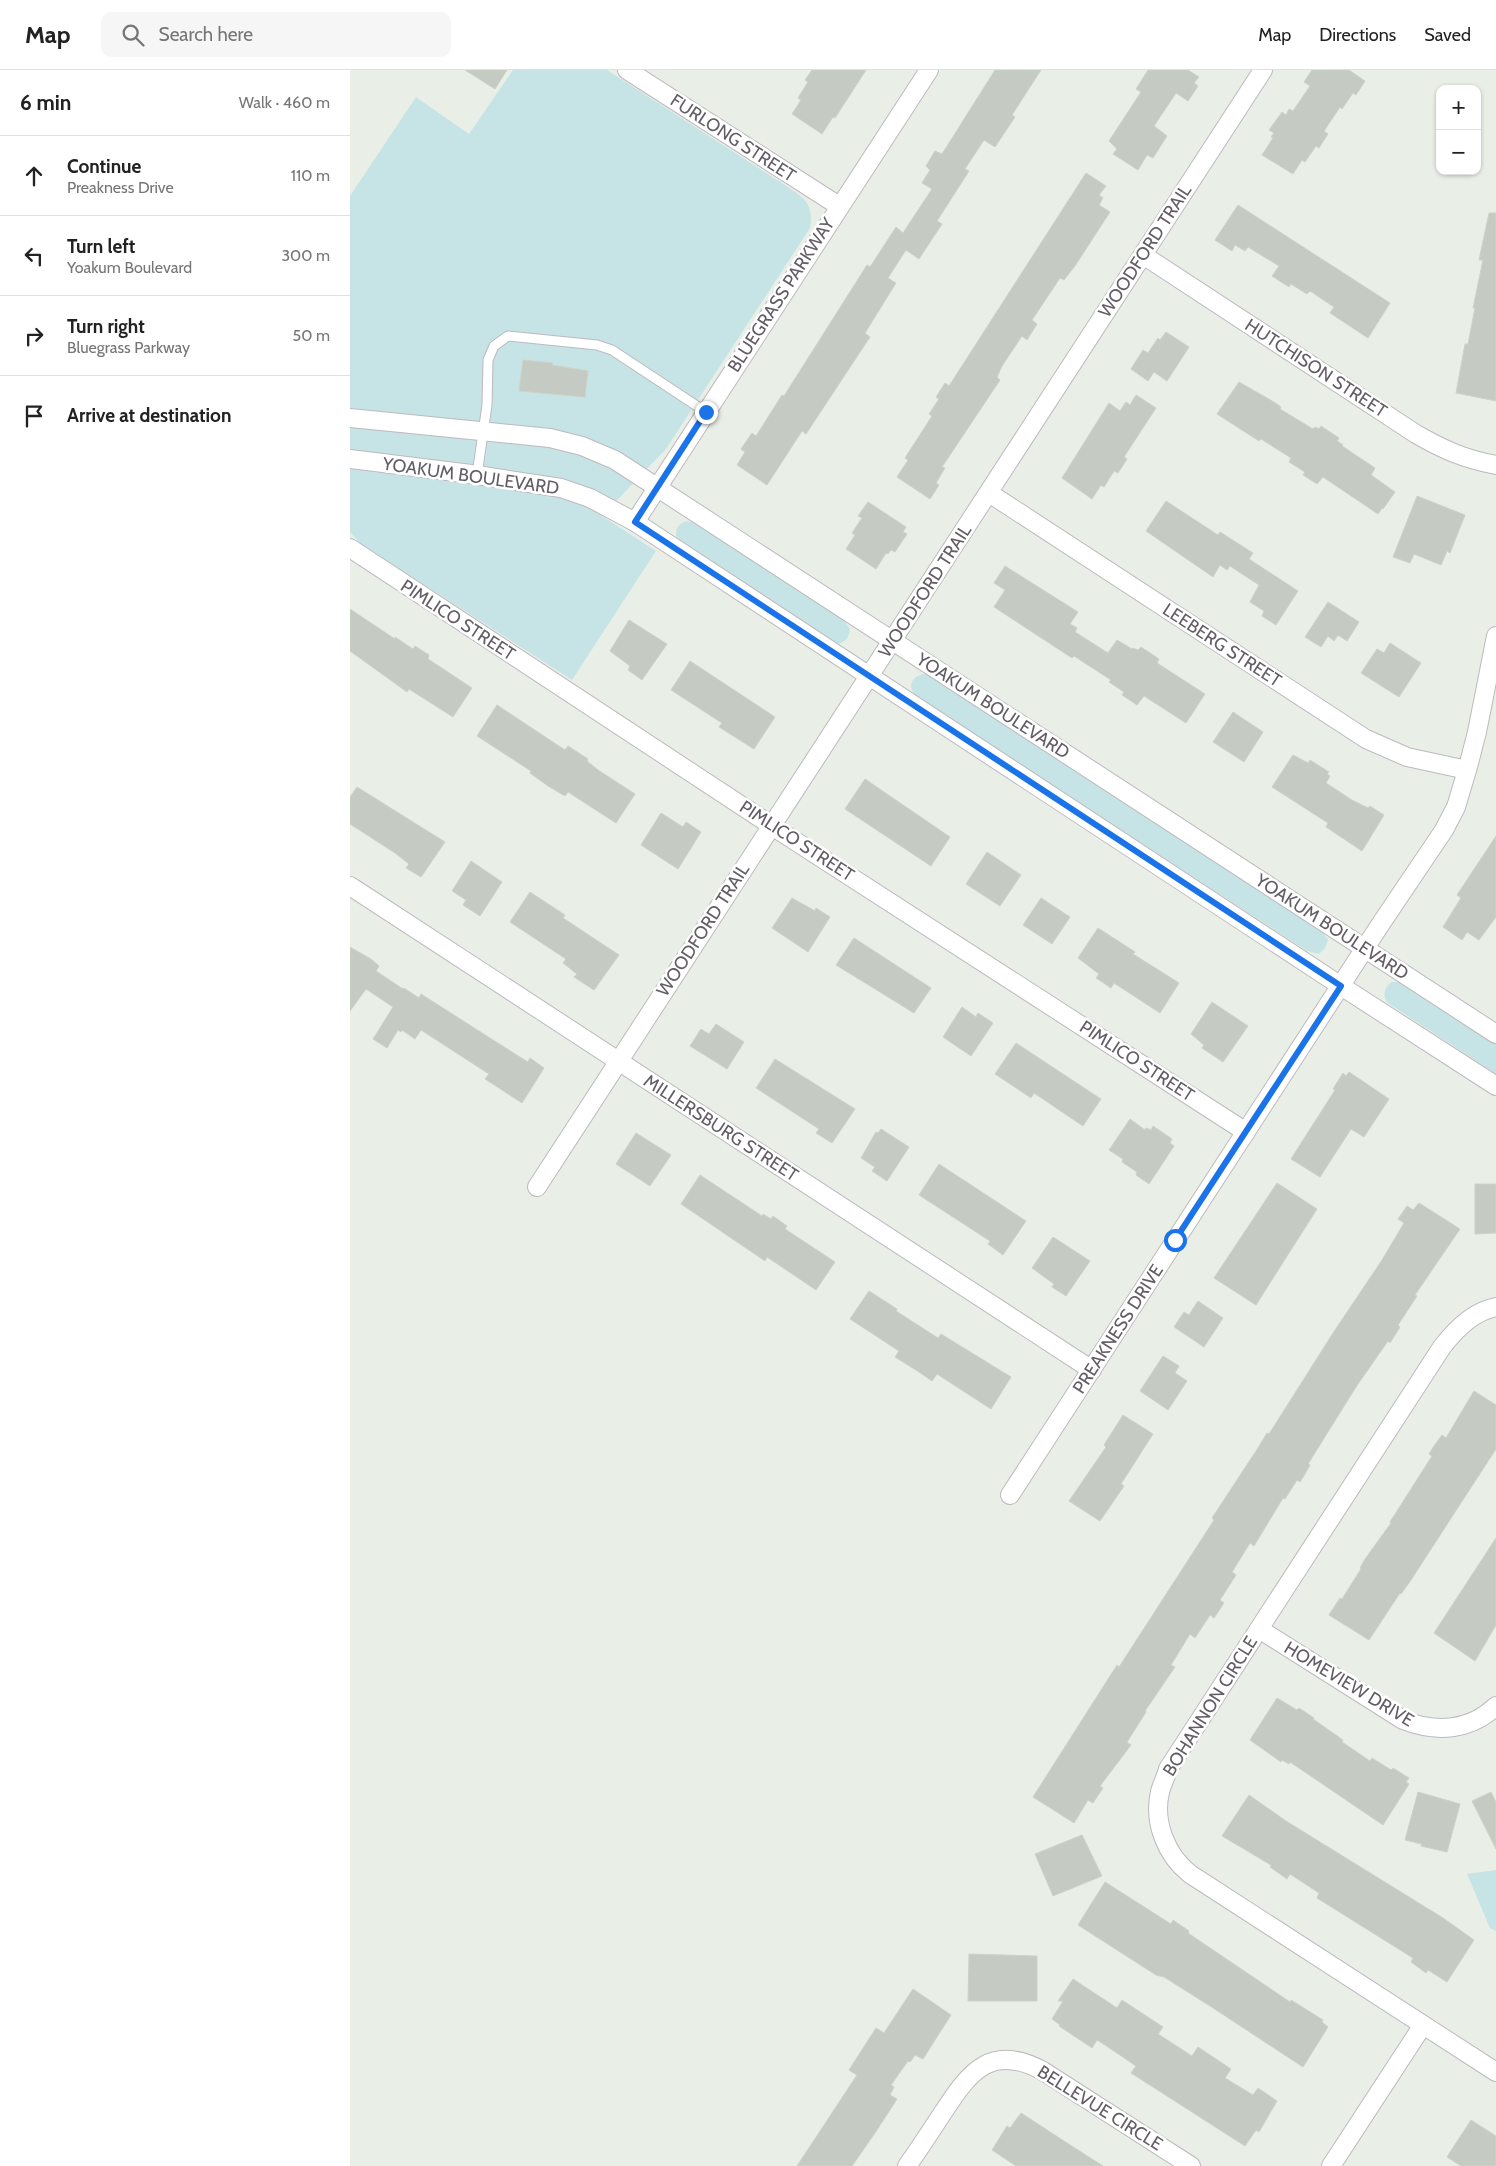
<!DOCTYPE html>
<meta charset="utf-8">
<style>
:root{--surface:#fff;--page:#f6f6f6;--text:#222;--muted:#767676;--line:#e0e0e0}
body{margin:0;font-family:Cabin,sans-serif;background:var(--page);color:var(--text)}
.controls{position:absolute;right:15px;top:15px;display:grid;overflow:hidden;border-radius:10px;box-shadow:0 1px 4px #0004}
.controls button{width:45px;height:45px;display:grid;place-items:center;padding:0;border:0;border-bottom:1px solid var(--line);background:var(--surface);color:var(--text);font:25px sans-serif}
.stop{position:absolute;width:15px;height:15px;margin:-11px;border:4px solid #1a73e8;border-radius:50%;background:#fff}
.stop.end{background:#1a73e8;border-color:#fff;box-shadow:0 1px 5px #0008}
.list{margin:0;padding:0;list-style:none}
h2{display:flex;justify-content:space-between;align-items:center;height:65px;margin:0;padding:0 20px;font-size:21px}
h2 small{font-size:16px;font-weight:400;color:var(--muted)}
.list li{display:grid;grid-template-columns:32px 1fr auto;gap:15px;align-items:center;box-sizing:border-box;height:80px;padding:0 20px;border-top:1px solid var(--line)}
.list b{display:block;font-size:19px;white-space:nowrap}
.list p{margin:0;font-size:16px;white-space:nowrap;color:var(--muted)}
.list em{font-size:16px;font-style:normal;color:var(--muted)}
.icon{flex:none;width:28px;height:28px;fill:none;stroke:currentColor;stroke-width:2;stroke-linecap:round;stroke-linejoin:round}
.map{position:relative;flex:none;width:1146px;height:2096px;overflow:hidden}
header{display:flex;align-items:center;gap:30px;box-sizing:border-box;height:70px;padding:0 25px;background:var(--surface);border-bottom:1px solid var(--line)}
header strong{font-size:24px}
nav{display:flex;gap:28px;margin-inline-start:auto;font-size:18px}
.search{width:350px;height:45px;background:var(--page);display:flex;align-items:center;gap:12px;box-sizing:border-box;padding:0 18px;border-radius:10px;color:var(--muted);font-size:19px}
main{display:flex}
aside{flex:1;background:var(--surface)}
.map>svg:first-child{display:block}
</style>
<header>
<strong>Map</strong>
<div class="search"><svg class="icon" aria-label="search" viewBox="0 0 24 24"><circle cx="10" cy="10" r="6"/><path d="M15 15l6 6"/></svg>Search here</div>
<nav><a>Map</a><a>Directions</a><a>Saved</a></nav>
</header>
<main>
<aside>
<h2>6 min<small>Walk · 460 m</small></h2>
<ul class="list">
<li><svg class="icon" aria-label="ahead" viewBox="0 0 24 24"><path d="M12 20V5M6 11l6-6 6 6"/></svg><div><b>Continue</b><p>Preakness Drive</p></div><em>110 m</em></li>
<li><svg class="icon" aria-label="left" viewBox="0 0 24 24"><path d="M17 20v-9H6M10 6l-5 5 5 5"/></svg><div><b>Turn left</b><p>Yoakum Boulevard</p></div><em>300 m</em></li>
<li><svg class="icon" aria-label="right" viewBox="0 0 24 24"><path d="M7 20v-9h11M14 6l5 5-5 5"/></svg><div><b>Turn right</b><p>Bluegrass Parkway</p></div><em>50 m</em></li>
<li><svg class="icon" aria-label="arrive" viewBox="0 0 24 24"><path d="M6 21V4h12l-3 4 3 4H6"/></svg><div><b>Arrive at destination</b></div></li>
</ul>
</aside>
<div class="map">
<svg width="1146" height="2096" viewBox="0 0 1146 2096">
<rect width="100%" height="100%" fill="#e9efe7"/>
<g fill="#c6e4e5">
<path d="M163 0H257L435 115C455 129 464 133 460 158L316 379 252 446 306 481 222 610 11 474 0 462V126L66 27 119 64Z"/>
<path d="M337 451 343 452 493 549 500 559C499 568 495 573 486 574L329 472C323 463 326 454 337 451Z"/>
<path d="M573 604 579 605 972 861 978 870 975 878 969 884 957 881 566 626C557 617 561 607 573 604Z"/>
<path d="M1042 912H1050L1146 973V1004L1038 933C1032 926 1034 917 1042 912Z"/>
<path d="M1146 1800V1861L1140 1858 1117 1804Z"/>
</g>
<g fill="#c5cbc3" stroke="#cad4c6">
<path d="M115 0H157L145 19Z"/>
<path d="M462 0H516L485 48 483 47 472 64 442 44 451 30 448 28 458 12 455 10Z"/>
<path d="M645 0H691L662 45 665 47 645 77 634 70 615 99 619 101 587 151 592 154 569 189 556 180 538 208 546 213 515 263 520 267 456 364 452 361 417 415 387 395 395 382 391 379 402 363 406 366 432 325 434 326 517 195 520 197 546 157 553 163 582 119 572 113 580 100 576 96 585 81 592 84Z"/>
<path d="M798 0H838L849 7 844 13 848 16 838 31 826 23 804 56 817 66 803 88 797 85 788 100 763 84 767 79 759 71 791 22 786 19Z"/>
<path d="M962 0H999L1015 11 1006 25 1003 23 992 39 990 37 974 61 978 64 969 78 966 76 955 92 952 90 943 104 912 85 923 68 921 67 924 63 919 60 932 42 936 45 939 39 943 41 960 16 954 12Z"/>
<path d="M736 103 756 116 749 125 753 128 749 135 760 142 725 196 714 210 710 208 682 250 687 254 677 270 672 266 652 296 647 307 650 310 592 397 595 398 586 413 589 415 580 429 547 407 558 390 555 388 582 346 579 344 589 329 586 327 595 313 599 316Z"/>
<path d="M888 135 1040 233 1018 268 980 243 984 237 960 221 957 224 941 214 939 217 922 206 929 196 898 177 895 181 885 175 882 181 865 170Z"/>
<path d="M1139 143H1146V331L1106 323 1115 274H1118L1125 238H1123L1133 190H1129Z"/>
<path d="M816 262 839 277 817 311 804 302 798 311 781 299 793 280 798 283 808 268 810 270Z"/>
<path d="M173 290 203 293 202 295 238 301 235 327 169 321Z"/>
<path d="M889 312 924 332 931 337 930 339 963 359 965 357 969 359 971 356 989 368 987 371 993 375 992 376 1025 398 1021 405 1045 422 1033 439 1032 438 1028 444 973 407 967 414 953 405 955 402 939 392 941 388 911 369 909 371 867 344Z"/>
<path d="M786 325 806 338 774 387 777 389 768 403 764 401 754 417 751 415 742 429 712 408 759 333 770 341 776 332 780 335Z"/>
<path d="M1067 426 1115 445 1100 483 1097 481 1091 495 1064 484 1060 493 1043 487Z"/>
<path d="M816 431 868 465 870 462 903 483 899 489 948 521 926 555 912 546 914 541 900 532 909 515 880 496 877 500 870 495 863 507 796 461Z"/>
<path d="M518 432 556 457 553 462 557 464 545 482 541 480 538 484 536 483 526 499 496 479 505 465 502 463 512 448 508 446Z"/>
<path d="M655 496 728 542 720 554 727 558 725 562 758 583 767 570 782 579 783 578 788 580 791 577 809 589 807 593 855 624 836 653 794 626 787 635 772 625 774 622 759 612 761 610 724 586 722 588 644 537 655 520 644 513Z"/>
<path d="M978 532 1009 552 997 571 988 565 984 571 978 566 971 577 955 567Z"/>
<path d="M0 539 45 569V567L63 579 65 576 79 585 78 589 122 618 103 647 59 619 57 622 0 581Z"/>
<path d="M279 550 317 574 292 610 278 600 280 596 260 581Z"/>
<path d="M1040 573 1071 593 1049 627 1011 603 1027 579 1034 583Z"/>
<path d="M340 591 425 647 404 679 369 657 372 653 321 620Z"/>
<path d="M147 635 215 680 218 676 238 689 237 691 248 700 285 724 266 753 218 722 215 726 198 716 180 703 181 701 127 666Z"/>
<path d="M883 642 913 662 894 692 863 672Z"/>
<path d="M943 685 958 693 960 690 979 702 977 704 980 706 976 713 1002 730 1018 738 1020 736 1034 745 1012 781 976 757 978 753 922 717Z"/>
<path d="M515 709 600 767 581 796 495 739Z"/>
<path d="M7 717 95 772 71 807 56 798 59 794 45 783 0 754V727Z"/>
<path d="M311 743 333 757 336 752 351 762 328 799 291 775Z"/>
<path d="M1146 766V847L1129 870 1117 862 1112 870 1093 857 1111 828 1107 825Z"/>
<path d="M637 782 671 805 650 836 616 814Z"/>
<path d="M121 791 152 812 130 846 113 835 116 830 102 821Z"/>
<path d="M180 822 215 845 213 848 269 885 244 920 224 907 227 904 213 893 216 889 160 852Z"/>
<path d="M442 828 465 841 466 838 480 847 458 882 422 858Z"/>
<path d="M691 828 720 847 702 874 673 855Z"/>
<path d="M748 858 785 882 783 884 829 913 810 943 764 913 761 918 746 908 749 904 728 888Z"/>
<path d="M504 868 581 918 564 943 486 895Z"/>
<path d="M0 877 21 889 29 896 26 901 53 919 54 918 69 928 71 924 162 982 178 992 180 988 194 998 172 1033 135 1009 139 1004 71 960 65 969 52 960 51 962 48 960 37 978 23 969 43 937 16 919 0 941Z"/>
<path d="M862 932 898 956 873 992 852 978 854 975 841 964Z"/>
<path d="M612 937 626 947 628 943 643 953 621 986 593 967Z"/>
<path d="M366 954 394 972 377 999 340 976 351 959 359 964Z"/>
<path d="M666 973 751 1029 733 1056 684 1023 681 1028 645 1004Z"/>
<path d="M425 989 505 1039 482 1073 466 1063 469 1059 406 1018Z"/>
<path d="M999 1002 1039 1029 1014 1067 1001 1059 970 1107 941 1089 985 1020 983 1019 993 1003 996 1006Z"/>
<path d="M780 1049 795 1060 796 1058 801 1060 803 1056 822 1069 820 1073 824 1076 799 1114 786 1105 787 1102 772 1092 773 1089 759 1080Z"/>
<path d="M531 1059 559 1077 537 1111 522 1101 525 1097 511 1088 526 1062 528 1063Z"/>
<path d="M286 1063 321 1085 300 1116 266 1094Z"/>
<path d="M589 1094 676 1151 653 1185 638 1174 640 1171 569 1125Z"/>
<path d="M350 1105 412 1146 413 1144 421 1149 423 1146 437 1156 435 1159 485 1192 466 1220 417 1187 415 1191 331 1134Z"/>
<path d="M927 1113 967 1139 906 1235 864 1208Z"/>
<path d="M1125 1114H1146V1163L1125 1164Z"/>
<path d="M1069 1133 1110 1159 1065 1225 1067 1226 1048 1255 1050 1257 1040 1273 1038 1271 1006 1317 958 1394 960 1395 955 1404 950 1412 947 1410 935 1429 933 1428 904 1476 900 1473 882 1502 886 1505 870 1530 874 1533 864 1548 860 1545 845 1568 840 1564 821 1595 825 1597 795 1641 796 1642 777 1672 781 1675 750 1716 753 1718 743 1733 738 1730 724 1753 683 1727 767 1595 769 1597 864 1450 862 1448 906 1381 917 1363 919 1364 983 1263 1032 1190 1054 1153 1048 1149 1057 1136 1063 1140Z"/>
<path d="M703 1167 740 1191 716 1226 702 1217 704 1214 682 1198Z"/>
<path d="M519 1221 547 1239 546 1241 588 1268 591 1264 661 1307 641 1339 587 1304 582 1311 569 1302 545 1287 549 1281 500 1249Z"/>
<path d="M848 1231 873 1248 854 1277 824 1257 834 1242 839 1245Z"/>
<path d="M813 1286 829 1296 825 1303 837 1311 818 1340 790 1321Z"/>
<path d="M1124 1321 1146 1335V1379L1061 1510 1051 1524 1050 1523 1019 1570 979 1545 990 1528 992 1529 1011 1499 1010 1498 1015 1489 1041 1453 1040 1452 1082 1386 1079 1384 1084 1376 1092 1365 1096 1368Z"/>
<path d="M773 1345 803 1364 771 1414 774 1416 750 1451 719 1431 756 1377 754 1375Z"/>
<path d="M1146 1468V1555L1125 1591 1084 1563Z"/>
<path d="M927 1628 947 1640 949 1638 964 1648 963 1649 993 1670 992 1672 1020 1691 1022 1688 1041 1700 1043 1698 1059 1708 1056 1712 1059 1714 1033 1755 940 1692 939 1694 932 1690 931 1692 900 1670Z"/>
<path d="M1068 1722 1110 1734 1097 1782 1071 1776 1072 1774 1055 1770Z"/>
<path d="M1141 1722 1146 1732V1779L1122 1731Z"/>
<path d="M899 1725 936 1751 1093 1848 1124 1870 1097 1912 1078 1900 1076 1903 1061 1892 1063 1888 967 1828 969 1823 940 1804 937 1809 920 1797 921 1795 872 1766Z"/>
<path d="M732 1765 752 1806 703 1826 685 1784Z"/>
<path d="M755 1812 821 1854 823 1850 839 1861 838 1863 940 1932 941 1930 973 1950 972 1952 978 1957 953 1997 860 1936 814 1907 806 1905 728 1855Z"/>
<path d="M619 1884 687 1886V1931H618Z"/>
<path d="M723 1909 767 1938 772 1930 813 1957 808 1964 842 1986 848 1977 881 1999 875 2008 903 2025 908 2018 927 2031 909 2062 906 2060 895 2076 781 2003 786 1996 755 1975 747 1970 742 1978 709 1956 710 1955 702 1949 713 1931H708Z"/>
<path d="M563 1919 601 1945 573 1989 565 1985 560 1992 558 1991 541 2015 544 2017 540 2025 547 2029 525 2063 502 2096H447L507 2005 499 2000 526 1958 534 1963Z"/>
<path d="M671 2043 714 2071 753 2096H666L642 2080 657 2056 660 2058Z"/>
<path d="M1121 2050 1146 2066V2096H1111L1097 2087Z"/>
</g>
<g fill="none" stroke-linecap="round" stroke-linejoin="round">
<g stroke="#bdb9bf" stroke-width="11">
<path id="service" d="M127 405 137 335 138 290 144 276 158 266 247 275 262 280 356 342"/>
</g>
<g stroke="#bdb9bf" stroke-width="20">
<g id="minor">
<path d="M277 0 489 136"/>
<path d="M793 185 1066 364C1094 380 1114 389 1146 395"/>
<path d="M0 348 200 368 232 376 265 390 1146 964"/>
<path d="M0 389 121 404 211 418 240 428 285 452 991 916 1146 1016"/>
<path d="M639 423 1016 669 1057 687 1117 700"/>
<path d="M285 452 579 0"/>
<path d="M0 478 442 769 896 1062"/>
<path d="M0 816 742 1300"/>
<path d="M187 1117 913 0"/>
<path d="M1146 1237C1124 1241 1105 1260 1092 1277L818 1699C816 1707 812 1714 810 1722 803 1752 816 1785 840 1804L1146 2002"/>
<path d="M660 1425 1030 855 1094 760 1106 737 1118 697 1127 662 1146 566"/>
<path d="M909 1559 1053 1650C1086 1663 1120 1661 1146 1636"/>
<path d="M557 2096C570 2078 582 2059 594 2041 620 2001 642 1973 693 2001L841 2096"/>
<path d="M981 2096 1073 1955"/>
</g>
</g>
<use href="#service" stroke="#fff" stroke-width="9"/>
<use href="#minor" stroke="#fff" stroke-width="18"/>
</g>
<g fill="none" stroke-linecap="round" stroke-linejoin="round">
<path stroke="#1a73e8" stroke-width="6" d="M356 342 285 452 991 916 825 1170"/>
</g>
<g text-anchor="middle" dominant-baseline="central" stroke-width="5" stroke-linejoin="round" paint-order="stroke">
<g font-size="18" fill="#635e66" stroke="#fff">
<text transform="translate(383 68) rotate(33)">FURLONG STREET</text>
<text transform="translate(795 181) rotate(-57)">WOODFORD TRAIL</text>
<text transform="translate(431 225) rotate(-57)">BLUEGRASS PARKWAY</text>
<text transform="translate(966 298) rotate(33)">HUTCHISON STREET</text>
<text transform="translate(121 406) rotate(8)">YOAKUM BOULEVARD</text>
<text transform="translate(575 521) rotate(-57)">WOODFORD TRAIL</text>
<text transform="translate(108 550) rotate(33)">PIMLICO STREET</text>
<text transform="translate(872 575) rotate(33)">LEEBERG STREET</text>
<text transform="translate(643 636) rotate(33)">YOAKUM BOULEVARD</text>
<text transform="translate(447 771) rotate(33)">PIMLICO STREET</text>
<text transform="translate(982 857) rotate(33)">YOAKUM BOULEVARD</text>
<text transform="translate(353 860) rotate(-57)">WOODFORD TRAIL</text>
<text transform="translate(787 991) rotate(33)">PIMLICO STREET</text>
<text transform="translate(371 1058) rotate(33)">MILLERSBURG STREET</text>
<text transform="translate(768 1259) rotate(-57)">PREAKNESS DRIVE</text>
<text transform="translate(999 1614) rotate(31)">HOMEVIEW DRIVE</text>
<text transform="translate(860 1636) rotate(-58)">BOHANNON CIRCLE</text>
<text transform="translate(750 2038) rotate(32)">BELLEVUE CIRCLE</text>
</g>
</g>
</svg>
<div class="controls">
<button>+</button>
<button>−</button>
</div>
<div class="stop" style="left:825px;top:1170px"></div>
<div class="stop end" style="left:356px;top:342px"></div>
</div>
</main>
